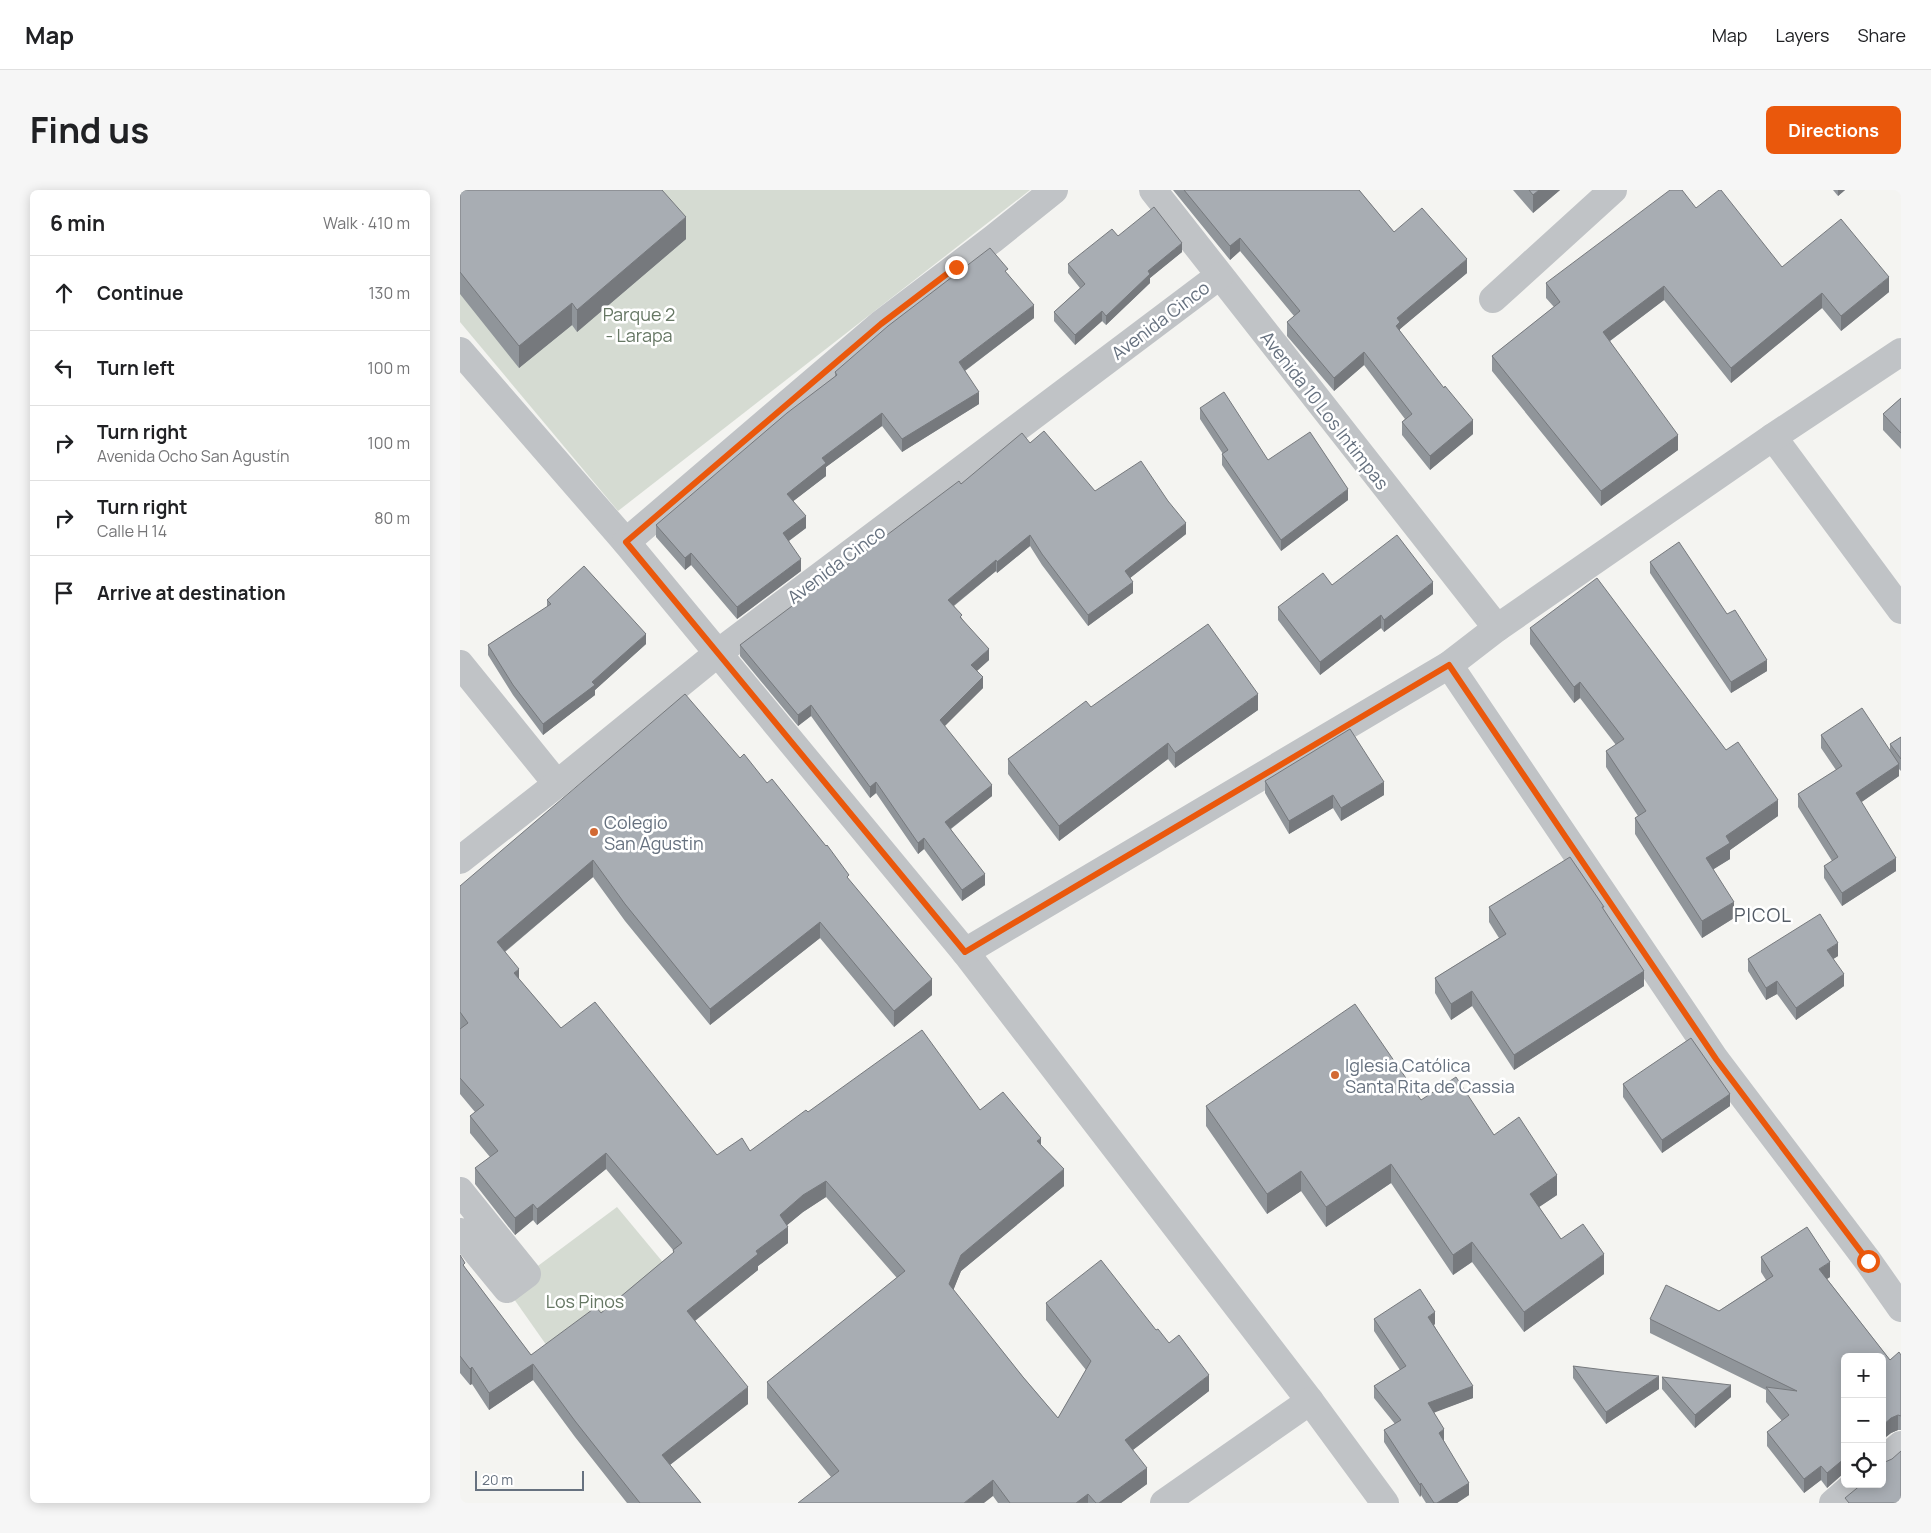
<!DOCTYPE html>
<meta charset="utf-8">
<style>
:root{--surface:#fff;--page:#f6f6f6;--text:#202124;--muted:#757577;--line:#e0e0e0;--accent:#ea580c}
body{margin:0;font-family:Manrope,sans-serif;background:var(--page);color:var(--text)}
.controls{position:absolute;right:15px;bottom:15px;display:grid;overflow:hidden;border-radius:8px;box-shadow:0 2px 12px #0003}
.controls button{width:45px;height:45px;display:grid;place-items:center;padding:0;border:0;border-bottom:1px solid var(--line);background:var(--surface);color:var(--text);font:25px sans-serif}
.scale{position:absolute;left:15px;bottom:12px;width:109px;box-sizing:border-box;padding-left:5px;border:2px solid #66717f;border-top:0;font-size:14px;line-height:18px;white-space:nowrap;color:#66717f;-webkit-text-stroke:4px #fff;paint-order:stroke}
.stop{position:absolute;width:15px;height:15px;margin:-11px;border:4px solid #ea580c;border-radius:50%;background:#fff}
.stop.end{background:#ea580c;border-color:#fff;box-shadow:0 1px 5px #0008}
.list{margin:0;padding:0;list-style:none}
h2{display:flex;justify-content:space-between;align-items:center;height:65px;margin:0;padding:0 20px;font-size:21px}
h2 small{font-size:16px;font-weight:400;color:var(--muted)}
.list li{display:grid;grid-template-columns:32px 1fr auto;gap:15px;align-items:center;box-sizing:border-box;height:75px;padding:0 20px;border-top:1px solid var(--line)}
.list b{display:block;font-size:19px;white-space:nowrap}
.list p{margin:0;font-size:16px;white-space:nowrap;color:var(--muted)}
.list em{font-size:16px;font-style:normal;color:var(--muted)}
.icon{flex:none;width:28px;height:28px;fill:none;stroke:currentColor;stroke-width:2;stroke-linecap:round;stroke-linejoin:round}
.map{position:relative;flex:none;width:1441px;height:1313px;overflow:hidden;border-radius:8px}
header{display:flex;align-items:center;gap:30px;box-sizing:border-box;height:70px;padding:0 25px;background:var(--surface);border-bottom:1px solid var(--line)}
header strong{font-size:24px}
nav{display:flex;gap:28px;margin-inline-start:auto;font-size:18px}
.intro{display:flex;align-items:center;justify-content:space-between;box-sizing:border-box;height:120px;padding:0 30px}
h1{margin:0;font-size:35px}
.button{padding:12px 22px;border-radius:8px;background:var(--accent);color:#fff;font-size:18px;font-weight:700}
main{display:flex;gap:30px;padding:0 30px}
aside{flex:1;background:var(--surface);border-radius:8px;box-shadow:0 2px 12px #0003}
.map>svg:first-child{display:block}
</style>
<header>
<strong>Map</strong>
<nav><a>Map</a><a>Layers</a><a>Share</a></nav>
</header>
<div class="intro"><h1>Find us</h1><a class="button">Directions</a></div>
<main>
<aside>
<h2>6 min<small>Walk · 410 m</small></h2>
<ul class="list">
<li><svg class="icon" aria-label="ahead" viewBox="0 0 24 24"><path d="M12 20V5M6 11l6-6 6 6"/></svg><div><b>Continue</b></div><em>130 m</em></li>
<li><svg class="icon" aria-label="left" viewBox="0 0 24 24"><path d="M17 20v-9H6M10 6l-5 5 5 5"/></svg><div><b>Turn left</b></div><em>100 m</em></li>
<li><svg class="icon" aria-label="right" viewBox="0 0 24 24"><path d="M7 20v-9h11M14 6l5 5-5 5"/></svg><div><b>Turn right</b><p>Avenida Ocho San Agustín</p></div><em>100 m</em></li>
<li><svg class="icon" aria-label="right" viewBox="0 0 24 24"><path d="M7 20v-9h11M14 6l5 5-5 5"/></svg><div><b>Turn right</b><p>Calle H 14</p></div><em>80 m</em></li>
<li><svg class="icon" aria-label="arrive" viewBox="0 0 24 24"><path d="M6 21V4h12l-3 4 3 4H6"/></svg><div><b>Arrive at destination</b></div></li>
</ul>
</aside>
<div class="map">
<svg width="1441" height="1313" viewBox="0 0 1441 1313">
<rect width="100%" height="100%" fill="#f4f4f1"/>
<g fill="#d5dbd2">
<path d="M0 0H570L158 321 0 132Z"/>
<path d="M157 1017 226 1100 113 1193 47 1099Z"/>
</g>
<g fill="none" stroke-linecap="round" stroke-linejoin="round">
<g stroke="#c0c3c6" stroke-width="28">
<path d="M693 0 1037 438"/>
<path d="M1033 109 1153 0"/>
<path d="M0 161 166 352 505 762 850 1211 925 1313"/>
<path d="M1313 247 1441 420"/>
<path d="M166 352 421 134 533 49 594 0"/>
<path d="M0 474 97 594"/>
<path d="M989 475 1255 869 1408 1071 1441 1118"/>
<path d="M0 670 97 594 258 463 759 86"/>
<path d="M505 762 989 475 1037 438 1313 247 1441 162"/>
<path d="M0 1001 67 1084 47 1099 0 1042"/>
<path d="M1422 1271 1441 1255"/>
<path d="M704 1313 850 1211"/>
<path d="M1373 1313 1395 1294"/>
</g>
</g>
<g fill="#90959a">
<path d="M0 0 226 49 117 142 112 135 59 178 0 104Z"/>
<path d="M713 0H899L934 42 1007 83 940 139V141L1013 244 970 280 942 245V232L945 229 904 175 874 201 827 146V132L834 126 780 61 770 70Z"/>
<path d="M1053 0H1100L1073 23Z"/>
<path d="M1373 0H1385L1378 6Z"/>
<path d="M1236 18 1322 77 1429 102 1381 141 1362 118 1271 193 1204 110 1150 151 1218 260 1141 316 1032 181V166L1094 117 1086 108V93Z"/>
<path d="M658 46 722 62 690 88V93L646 135 642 131 615 155 594 131V122L620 98 608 83V74Z"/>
<path d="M548 84 574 128 505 181 519 214 442 262 422 236 366 277V286L333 311 346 338 329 351 341 381 277 429 231 375 225 380 196 347V335L375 187V182Z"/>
<path d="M1441 208V259L1423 240V224Z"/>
<path d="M740 218 808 270 888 310 821 361 762 275V264H763L740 229Z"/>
<path d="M570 253 635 301 726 344 670 388 673 403 628 436 582 375 570 356 537 383 536 381 494 416 529 470 517 481 523 498 484 536 532 606 491 639 525 695 502 711 464 659 458 664 416 603 410 608 351 526 338 536 280 466V455L501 294Z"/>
<path d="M1190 372 1267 424 1307 481 1271 503 1190 383Z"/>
<path d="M973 404 924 442 921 438 860 485 818 430V417Z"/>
<path d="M87 410 186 454 135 500V505L83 545 53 505 28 465V455L87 417Z"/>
<path d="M1070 438 1266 560 1318 626 1270 660V669L1253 679 1274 728 1242 748 1175 644V628L1178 626 1146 577V561L1156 555 1120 508 1114 513 1070 454Z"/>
<path d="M631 517 798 520 715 578 708 569 599 651 548 584V569Z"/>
<path d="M1361 545 1430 560V554L1441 547V581L1439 579V586L1401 612 1436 681 1382 716 1364 688V676L1372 671 1338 617V604L1376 580 1361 558Z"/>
<path d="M280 568 307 593 389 690 472 805 434 837 360 748 250 835 165 731 133 687 45 762 59 789 101 838 257 965 290 961 348 922 520 920 581 955 604 996 501 1081 493 1100 563 1187 598 1228 626 1180 586 1130V1113L696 1140 709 1153 749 1201 673 1260 687 1294 661 1313H538L533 1306 371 1287 307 1208V1192L437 1088 366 1007 343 1022 327 1035 328 1053 298 1076V1080L235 1131 288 1214 210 1275 241 1313H167L115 1247 73 1190 29 1220 12 1194 10 1195 0 1183V1065L5 1078 71 1165 141 1123 213 1063V1060L146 979 77 1035 73 1030 55 1045 15 994V978L30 967 10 943V926L15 922 0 904V696Z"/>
<path d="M805 591 924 605 881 631 873 618 829 644 805 603Z"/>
<path d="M1029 717 1144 720 1184 796 1054 880 1012 816 991 830 975 803V788L1039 748 1029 732Z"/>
<path d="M1378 766 1373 769 1384 796 1336 830 1317 804 1306 810 1288 781V769Z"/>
<path d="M1163 894 1270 916 1202 963 1163 907Z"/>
<path d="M961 910 1034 945 1097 1005 1079 1017 1101 1049 1144 1084 1064 1142 1012 1072 993 1085 931 993 866 1037 841 1001 807 1024 746 936V916Z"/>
<path d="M1301 1067 1370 1087 1367 1089 1430 1170 1441 1165V1240H1438L1431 1243 1422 1250V1167H1385V1282L1367 1298 1361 1290 1344 1303 1307 1256V1242L1322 1231 1306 1212V1200L1190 1143V1129L1259 1121 1306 1090 1301 1082Z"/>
<path d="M914 1129 975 1134 974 1135 1013 1208 974 1222 984 1251 1009 1305 997 1313H966L961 1305 960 1307 924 1252V1240L935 1234 914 1208V1196L940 1180 914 1141Z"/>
<path d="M1113 1176 1199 1199 1146 1234 1113 1188Z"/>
<path d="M1202 1187 1271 1207 1235 1238 1202 1199Z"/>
</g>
<g fill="#76797d">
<path d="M1079 0H1100L1073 23V5Z"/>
<path d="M1378 0H1385L1378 6Z"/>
<path d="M226 27V49L117 142V120Z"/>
<path d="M780 48V61L770 70V56Z"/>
<path d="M722 53V62L690 88V93L646 135V126L688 81Z"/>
<path d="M1007 69V83L940 139V145L936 136 937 128Z"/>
<path d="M1429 87V102L1381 141V126Z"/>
<path d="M1204 96V110L1143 156V142Z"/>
<path d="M1362 103V118L1271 193V178Z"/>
<path d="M112 113V135L59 178V156Z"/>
<path d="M574 115V128L499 185V172Z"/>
<path d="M642 121V131L615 155V145Z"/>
<path d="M904 162V175L874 201V188Z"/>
<path d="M519 202V214L442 262V249Z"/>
<path d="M422 223V236L366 277V286L327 316V304L362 268Z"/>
<path d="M1013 230V244L970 280V266Z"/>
<path d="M1218 245V260L1141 316V301Z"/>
<path d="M888 299V310L821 361V350Z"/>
<path d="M346 326V338L323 355V343Z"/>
<path d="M726 333V344L665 392V381Z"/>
<path d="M570 345V356L537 383V372Z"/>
<path d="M231 363V375L225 380V368Z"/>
<path d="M341 369V381L277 429V417Z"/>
<path d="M536 370V381L488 420V410Z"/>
<path d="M673 392V403L628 436V425Z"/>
<path d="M973 392V404L924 442V430Z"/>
<path d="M921 425V438L860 485V472Z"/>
<path d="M186 444V454L135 500V505L83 545V534L132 492Z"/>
<path d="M529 459V470L511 486V475Z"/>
<path d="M1307 470V481L1271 503V492Z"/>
<path d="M523 487V498L480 541V530Z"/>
<path d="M1120 492V508L1114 513V497Z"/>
<path d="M798 504V520L715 578V563Z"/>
<path d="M351 515V526L338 536V525Z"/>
<path d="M708 553V569L599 651V636Z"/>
<path d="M1439 574V586L1396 616V603Z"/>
<path d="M416 592V603L410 608V597Z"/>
<path d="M924 592V605L881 631V618Z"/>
<path d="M532 595V606L485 643V632Z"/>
<path d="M873 605V618L829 644V631Z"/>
<path d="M1318 610V626L1270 660V669L1246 684V668L1266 646Z"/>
<path d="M464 648V659L458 664V653Z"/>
<path d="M1436 668V681L1382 716V703Z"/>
<path d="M133 670V687L37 768V752Z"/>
<path d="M525 684V695L502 711V700Z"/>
<path d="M1274 712V728L1242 748V731Z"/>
<path d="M360 732V748L250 835V819Z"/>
<path d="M1378 753V766L1367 773V760Z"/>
<path d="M59 779V795L54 783Z"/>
<path d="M1184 781V796L1054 880V865Z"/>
<path d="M1384 784V796L1336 830V818Z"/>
<path d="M472 789V805L434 837V821Z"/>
<path d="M1317 791V804L1306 810V798Z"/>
<path d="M1012 801V816L991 830V814Z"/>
<path d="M1270 904V916L1202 963V950Z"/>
<path d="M581 948V964L577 951Z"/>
<path d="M146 963V979L77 1035V1019Z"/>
<path d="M931 974V993L866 1037V1017Z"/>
<path d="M604 979V996L501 1081 489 1111V1094L501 1065Z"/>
<path d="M841 981V1001L807 1024V1004Z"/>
<path d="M1097 985V1005L1070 1023V1004Z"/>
<path d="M366 991V1007L343 1022 320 1041V1025L343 1005Z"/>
<path d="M73 1014V1030L55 1045V1028Z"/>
<path d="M328 1037V1053L298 1076V1080L227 1137V1121L296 1061Z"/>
<path d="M1012 1052V1072L993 1085V1065Z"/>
<path d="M1144 1064V1084L1064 1142V1122Z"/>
<path d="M1370 1072V1087L1359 1094V1079Z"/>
<path d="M975 1122V1134L968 1139V1127Z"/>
<path d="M73 1174V1190L29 1220V1203Z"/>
<path d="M12 1177V1194L10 1195V1179Z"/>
<path d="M749 1185V1201L665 1266V1250Z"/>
<path d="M1199 1186V1199L1146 1234V1222Z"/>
<path d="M1271 1195V1207L1235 1238V1225Z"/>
<path d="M1013 1196V1208L968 1225V1213Z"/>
<path d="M288 1197V1214L202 1281V1265Z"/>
<path d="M1438 1225V1240L1431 1243 1422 1250V1236L1431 1228Z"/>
<path d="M984 1239V1251L979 1255V1243Z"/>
<path d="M1385 1268V1282L1367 1298V1283Z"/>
<path d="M1361 1276V1290L1344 1303V1289Z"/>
<path d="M687 1278V1294L661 1313H639Z"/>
<path d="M533 1290V1306L524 1313H504Z"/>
<path d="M961 1293V1305L960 1307V1295Z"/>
<path d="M1009 1293V1305L997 1313H977Z"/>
<path d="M628 1304V1313H616Z"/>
</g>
<g fill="#a8adb3" stroke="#76797d">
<path d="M0 0H202L226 27 117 120 112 113 59 156 0 82Z"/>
<path d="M724 0H899L934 42 962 18 1007 69 937 128 940 132 936 136 984 198 985 196 1013 230 970 266 942 232 952 224 904 162 874 188 827 132 840 121 780 48 770 56Z"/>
<path d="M1069 0H1079L1073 5Z"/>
<path d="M1210 0H1222L1236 18 1259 0H1261L1322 77 1381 29 1429 87 1381 126 1362 103 1271 178 1204 96 1143 142 1218 245 1141 301 1032 166 1100 112 1086 93Z"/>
<path d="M694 17 722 53 688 81 690 84 646 126 642 121 615 145 594 122 625 94 608 74 652 39 658 46Z"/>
<path d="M530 58 548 79 545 81 574 115 499 172 519 202 442 249 422 223 362 268 366 273 327 304 346 326 323 343 341 369 277 417 231 363 225 368 196 335 327 223 377 185 375 182 428 136Z"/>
<path d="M764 202 808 270 850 242 888 299 821 350 762 264 768 260 740 218Z"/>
<path d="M1441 208V243L1423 224Z"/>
<path d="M584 241 635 301 681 271 708 311 726 333 665 381 673 392 628 425 582 364 570 345 537 372 536 370 488 410 502 425 500 427 529 459 511 475 523 487 480 530 532 595 485 632 525 684 502 700 464 648 458 653 416 592 410 597 351 515 338 525 280 455 499 291 501 294 562 243 570 253Z"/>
<path d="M937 345 973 392 924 430 921 425 860 472 818 417 863 383 872 395Z"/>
<path d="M1219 352 1267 424 1275 420 1307 470 1271 492 1190 372Z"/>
<path d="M124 376 186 444 132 492 135 495 83 534 53 495 28 455 91 414 87 410Z"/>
<path d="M1137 388 1266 560 1278 552 1318 610 1266 646 1270 653 1246 668 1274 712 1242 731 1175 628 1186 621 1146 561 1164 549 1120 492 1114 497 1070 438Z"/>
<path d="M748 434 798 504 715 563 708 553 599 636 548 569 626 511 631 517Z"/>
<path d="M225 504 280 568 284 564 307 593 312 589 366 656 367 655 389 685 387 687 472 789 434 821 360 732 250 819 165 714 133 670 37 752 59 779 54 783 101 838 135 812 257 965 282 948 290 961 346 920 348 922 462 840 520 920 543 902 581 948 577 951 604 979 501 1065 489 1094 563 1187 598 1228 631 1171 586 1113 641 1070 696 1140 698 1139 709 1153 719 1145 749 1185 665 1250 687 1278 639 1313H636L628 1304 616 1313H550L533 1290 504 1313H338L379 1281 307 1192 445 1081 366 991 343 1005 320 1025 328 1037 296 1061 298 1064 227 1121 288 1197 202 1265 241 1313H180L115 1231 73 1174 29 1203 12 1177 10 1179 0 1166V1065L5 1073 3 1075 71 1165 136 1117 141 1123 214 1062 213 1060 222 1053 146 963 77 1019 73 1014 55 1028 15 978 38 961 10 926 24 915 0 888V839L8 833 0 822V696Z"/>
<path d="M1402 518 1439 574 1396 603 1436 668 1382 703 1364 676 1378 667 1338 604 1382 576 1361 545Z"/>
<path d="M890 539 924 592 881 618 873 605 829 631 805 591Z"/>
<path d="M1441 547V569L1430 554Z"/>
<path d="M1110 667 1144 717H1142L1184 781 1054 865 1012 801 991 814 975 788 1046 744 1029 717Z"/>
<path d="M1360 724 1378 753 1367 760 1384 784 1336 818 1317 791 1306 798 1288 769Z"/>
<path d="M895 814 961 910 996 887 1034 945 1059 927 1097 985 1070 1004 1101 1049 1123 1034 1144 1064 1064 1122 1012 1052 993 1065 931 974 866 1017 841 981 807 1004 746 916Z"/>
<path d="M1231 848 1270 904 1202 950 1163 894Z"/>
<path d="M1347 1037 1370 1072 1359 1079 1430 1170 1439 1162 1441 1165V1226L1438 1225 1431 1228 1422 1236V1167H1385V1268L1367 1283 1361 1276 1344 1289 1307 1242 1329 1225 1306 1197 1337 1201 1190 1129 1206 1095 1259 1121 1313 1086 1301 1067Z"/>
<path d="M960 1099 975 1122 968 1127 1013 1196 968 1213 984 1239 979 1243 1009 1293 977 1313H974L961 1293 960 1295 924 1240 941 1230 914 1196 946 1176 914 1129Z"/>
<path d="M1113 1176 1161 1182 1199 1186 1146 1222Z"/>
<path d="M1202 1187 1271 1195 1235 1225Z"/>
<path d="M1441 1261V1313H1389L1385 1308 1402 1294H1422V1272H1425L1432 1269Z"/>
</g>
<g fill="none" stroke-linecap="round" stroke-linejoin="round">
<path stroke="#ea580c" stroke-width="6" d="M496 77 421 134 166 352 505 762 989 475 1256 869 1408 1071"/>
</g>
<g fill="#d26933" stroke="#fff" stroke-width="2">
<circle cx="134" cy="642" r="5"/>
<circle cx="875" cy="885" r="5"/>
</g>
<g text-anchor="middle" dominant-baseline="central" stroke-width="5" stroke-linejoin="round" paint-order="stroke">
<g font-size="18" fill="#667764" stroke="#fff">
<text x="179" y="124">Parque 2<tspan x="179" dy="21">- Larapa</tspan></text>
<text x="125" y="1111">Los Pinos</text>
</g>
<g font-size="18" fill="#66717f" stroke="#fff">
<text transform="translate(700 130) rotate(-37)">Avenida Cinco</text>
<text transform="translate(865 220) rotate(52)">Avenida 10 Los Intimpas</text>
<text transform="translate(376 374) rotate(-37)">Avenida Cinco</text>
</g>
<g font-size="18" fill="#66717f" stroke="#fff" text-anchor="start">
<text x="144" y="632">Colegio<tspan x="144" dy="21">San Agustin</tspan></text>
<text x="885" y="875">Iglesia Católica<tspan x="885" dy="21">Santa Rita de Cassia</tspan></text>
</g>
<g font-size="19" letter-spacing="1" fill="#535b65" stroke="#fff">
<text x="1303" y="725">PICOL</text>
</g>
</g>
</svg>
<div class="controls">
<button>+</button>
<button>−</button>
<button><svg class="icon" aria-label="locate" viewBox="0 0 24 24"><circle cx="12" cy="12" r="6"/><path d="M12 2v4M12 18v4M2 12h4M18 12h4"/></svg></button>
</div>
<div class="scale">20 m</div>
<div class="stop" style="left:1408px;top:1071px"></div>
<div class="stop end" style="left:496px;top:77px"></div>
</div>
</main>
